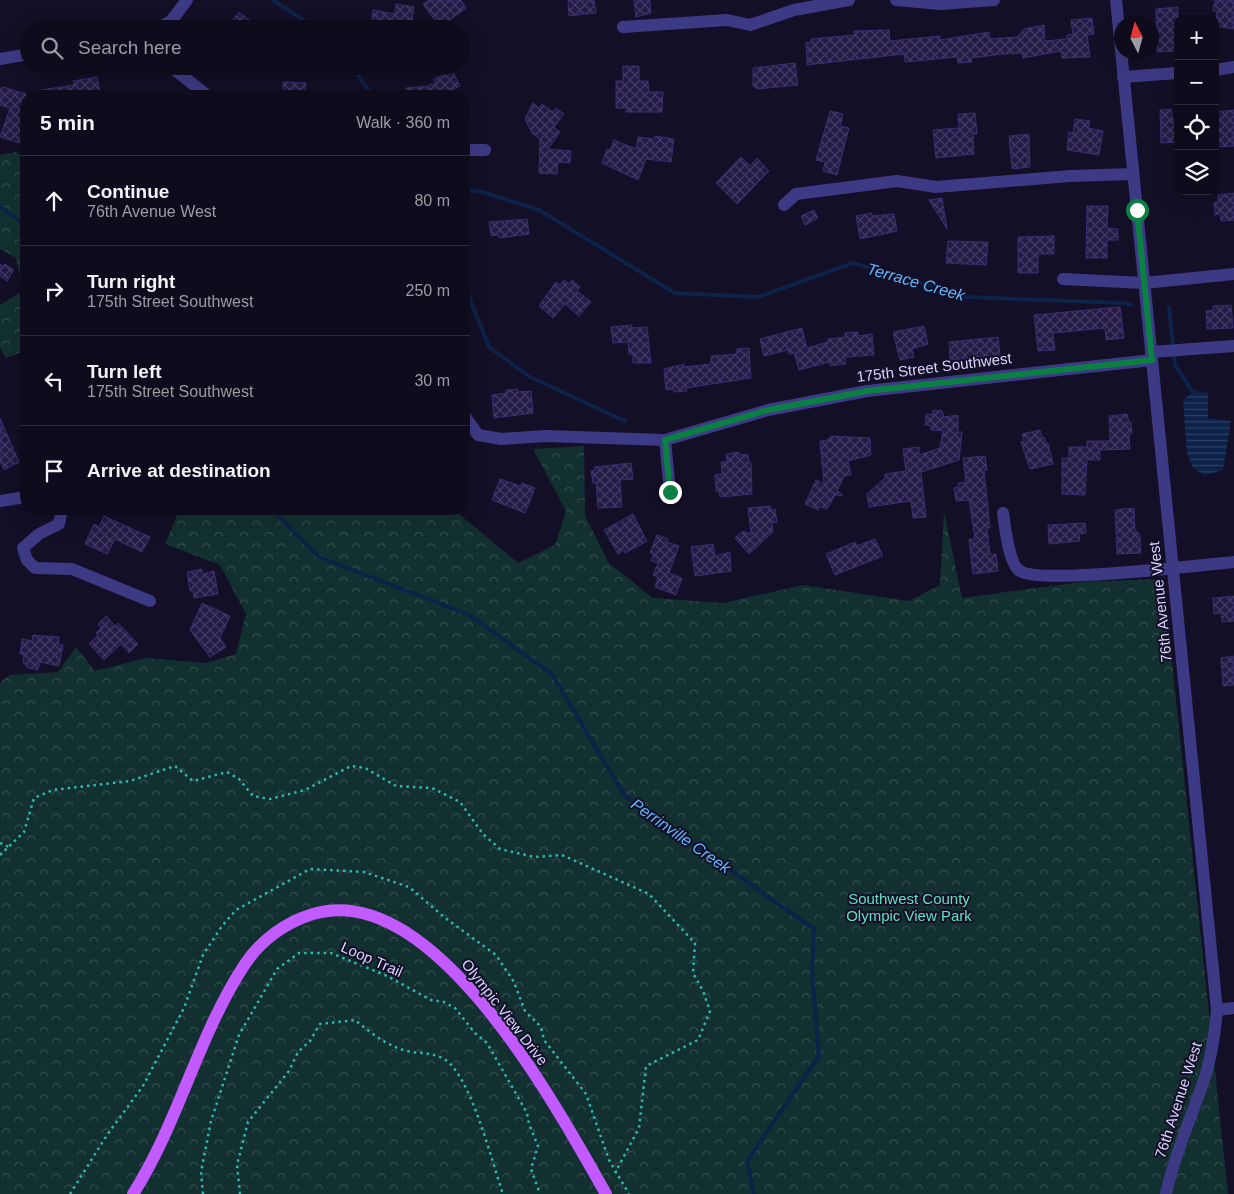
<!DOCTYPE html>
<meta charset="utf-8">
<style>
:root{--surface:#0e0b1c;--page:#171425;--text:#f1f3f6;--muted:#9b9ba3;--line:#2e2b3b}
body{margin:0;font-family:Helvetica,sans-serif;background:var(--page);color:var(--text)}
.controls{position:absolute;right:15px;top:15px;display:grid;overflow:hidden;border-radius:10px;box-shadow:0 5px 20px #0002}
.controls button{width:45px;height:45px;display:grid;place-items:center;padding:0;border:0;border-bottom:1px solid var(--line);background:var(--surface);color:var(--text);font:25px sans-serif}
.compass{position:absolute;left:1114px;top:15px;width:45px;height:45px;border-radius:50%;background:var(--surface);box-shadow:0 5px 20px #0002;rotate:354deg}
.stop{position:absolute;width:15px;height:15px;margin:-11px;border:4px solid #0b8043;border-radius:50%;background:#fff}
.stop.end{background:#0b8043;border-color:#fff;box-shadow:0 1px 5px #0008}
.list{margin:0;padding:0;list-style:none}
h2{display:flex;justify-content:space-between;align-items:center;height:65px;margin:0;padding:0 20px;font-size:21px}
h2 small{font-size:16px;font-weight:400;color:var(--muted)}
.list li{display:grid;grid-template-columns:32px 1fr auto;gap:15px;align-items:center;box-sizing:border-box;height:90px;padding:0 20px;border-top:1px solid var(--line)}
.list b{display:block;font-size:19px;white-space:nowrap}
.list p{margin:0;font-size:16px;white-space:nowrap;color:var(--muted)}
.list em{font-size:16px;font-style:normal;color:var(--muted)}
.icon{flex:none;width:28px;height:28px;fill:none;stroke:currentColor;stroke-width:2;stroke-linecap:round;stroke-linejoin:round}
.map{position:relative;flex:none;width:1234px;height:1194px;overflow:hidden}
.search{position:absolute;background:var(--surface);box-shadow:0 5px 20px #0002;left:20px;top:20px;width:450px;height:55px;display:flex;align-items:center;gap:12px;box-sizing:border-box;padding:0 18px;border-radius:28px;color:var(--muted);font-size:19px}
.panel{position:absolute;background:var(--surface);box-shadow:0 5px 20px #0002;left:20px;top:90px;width:450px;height:425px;border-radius:20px}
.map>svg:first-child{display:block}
</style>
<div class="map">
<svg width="1234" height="1194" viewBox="0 0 1234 1194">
<defs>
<pattern id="forest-crowns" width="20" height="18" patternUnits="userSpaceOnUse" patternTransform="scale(1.25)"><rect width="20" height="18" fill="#12302f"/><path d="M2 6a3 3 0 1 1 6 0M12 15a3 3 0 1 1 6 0" fill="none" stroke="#344d4e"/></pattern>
<pattern id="water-rules" width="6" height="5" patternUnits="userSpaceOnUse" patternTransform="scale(1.25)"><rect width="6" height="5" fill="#0c2248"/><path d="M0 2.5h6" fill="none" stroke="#2f4163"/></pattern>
<pattern id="building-cross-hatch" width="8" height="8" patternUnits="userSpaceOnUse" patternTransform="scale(1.25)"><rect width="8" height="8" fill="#241b47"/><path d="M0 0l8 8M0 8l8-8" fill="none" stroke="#433b63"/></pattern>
</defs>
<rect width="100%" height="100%" fill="#130f26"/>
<g fill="url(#forest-crowns)">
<path d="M16 152 26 159V350L6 358 0 348V305L23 291 16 258 0 249V155Z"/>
<path d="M584 446 585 516 609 563 653 598 723 603 803 585 909 601 940 585 944 512 962 598 1082 582 1160 579 1165 595 1228 1194H0V683L9 675 58 672 76 647 95 671 146 658 206 663 236 654 246 614 220 565 165 544 178 513 177 509H453L518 563 555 545 566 511 533 449Z"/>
</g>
<path fill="url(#water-rules)" d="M1194 391 1208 393V418L1231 421 1223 470 1205 475 1193 468 1187 453 1183 400Z"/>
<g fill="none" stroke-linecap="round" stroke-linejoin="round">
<g stroke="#0c2248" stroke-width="4">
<path d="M273 0 317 29"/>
<path d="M351 66 373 96"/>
<path d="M464 189 482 192 539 210 675 293 758 297 853 263 965 297 1124 303 1131 305"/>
<path d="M0 207 26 225"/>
<path d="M464 284 489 347 530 377 625 421"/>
<path d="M1169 307 1175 365 1192 391"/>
<path d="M272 509 319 557 469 615 552 674 624 795 814 929 812 973 819 1056 747 1161 754 1194"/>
</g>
</g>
<g fill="url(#building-cross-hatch)" stroke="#3b2d73">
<path d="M429 0H461L466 8 440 27 423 4Z"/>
<path d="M568 0H594L596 13 569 16Z"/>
<path d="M634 0H650L651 13 636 17Z"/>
<path d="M1215 0H1234V29L1215 26 1217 12 1213 11Z"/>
<path d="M396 4 414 7 411 27 404 26 403 29H371L373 10 395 14Z"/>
<path d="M1178 7V51L1157 52 1156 9Z"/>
<path d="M239 12 261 29H226Z"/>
<path d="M1092 18 1094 34 1087 35 1090 57 1062 58 1061 51 1023 58 1022 53 1003 54 971 58 972 62 958 63 957 57 905 62 904 54 807 65 806 43 811 42V39L854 35V31L889 30 890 41 940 36V40L989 32 990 39 1017 37 1024 29 1044 25 1045 41 1067 39V35L1073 34 1071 20Z"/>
<path d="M795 63 798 85 758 89 753 86V68Z"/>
<path d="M623 66H639V81H648L649 92H663L662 112H626V108H616V81H623Z"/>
<path d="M452 70 460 86 445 93V96H406V88L430 86V84H435L434 79Z"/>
<path d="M97 77 100 92 88 94V96H42L41 90 74 85 73 81Z"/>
<path d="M283 82 306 83 305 96H283Z"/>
<path d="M3 87 26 94V119L19 143 0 137 10 108 0 105V89Z"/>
<path d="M533 103 539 108 542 104 553 112 556 108 564 114 554 127 560 132 548 149 571 151 570 163 558 162 557 174 539 173 540 139 532 133 525 119Z"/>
<path d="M1171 109 1173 120 1178 119V142L1161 143 1160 110Z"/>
<path d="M1234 110V146L1216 147 1215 112Z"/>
<path d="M830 111 843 114 840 126 849 128 837 175 823 171 825 162 816 160Z"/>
<path d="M975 113 977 134H973L974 154 936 158 933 130 959 128 958 114Z"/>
<path d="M1075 119 1090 121 1088 128 1103 131 1099 155 1067 150 1069 132 1073 133Z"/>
<path d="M1029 134 1030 167 1012 169 1009 136Z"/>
<path d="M655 136 674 139 671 162 646 159 638 180 602 163 607 149 610 150 614 140 636 149 638 137 654 139Z"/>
<path d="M741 157 750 166 757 158 769 171 737 204 716 183Z"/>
<path d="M1234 193V220L1221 221 1220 214 1215 215 1214 203 1218 202V195Z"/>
<path d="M942 198 947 229 929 200Z"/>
<path d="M1087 206H1108L1107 228 1118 229V240H1107V258H1086Z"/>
<path d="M814 210 818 218 805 225 801 216Z"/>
<path d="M872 213V216L894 214 897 231 860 239 856 216Z"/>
<path d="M527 219 529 234 499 238 498 235 491 236 489 222Z"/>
<path d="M1054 236V254H1038V273H1018V237Z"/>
<path d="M948 241 988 242 986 265 946 263Z"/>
<path d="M0 264 3 266 5 264 14 270 7 281 0 276Z"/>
<path d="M564 280 569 284 572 280 580 287 577 291 591 302 579 316 565 304 553 318 539 306 556 282 560 285Z"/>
<path d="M1231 305 1233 328 1207 329 1206 311 1213 310V306Z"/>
<path d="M1120 307 1124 338 1106 340 1105 328 1053 333 1055 350 1038 351 1034 315Z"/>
<path d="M632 325V328L647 327 651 363H633V355L629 354 628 342 613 343 611 327Z"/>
<path d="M924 326 928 344 912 349 914 357 900 360 893 332Z"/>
<path d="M802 328 807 348 828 342V339L845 337V333L858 332V336L872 334 874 355 845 357 846 364 830 366V362L799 370 794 353 789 354 788 350 764 356 760 339Z"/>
<path d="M998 337 1000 355 950 360 949 342Z"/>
<path d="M749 348 751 378 686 388 687 391 674 392V389L666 390 664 369 684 364V367L711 364V356L737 354 736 349Z"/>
<path d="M518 389V392L531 391 533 413 494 418 492 395 506 393V390Z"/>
<path d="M933 410 942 411 944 417 958 415V432H962L959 460 921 472 926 517 913 518 911 501 869 507 867 494 885 478V474L906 471 903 449 919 447V455L940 448 943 431 931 430V426L925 425 926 414 932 415Z"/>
<path d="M1127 414 1129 422H1131L1132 434H1129L1130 449 1100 450V460H1087L1085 495 1062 494V458H1069V447H1087V441H1110L1109 416Z"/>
<path d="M0 418 19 462 4 470 0 461Z"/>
<path d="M1040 430 1042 438 1044 437 1046 444 1048 443 1053 464 1030 469 1021 442 1024 441 1022 434Z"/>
<path d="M831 436 870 438 871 455 848 461 851 475 844 476 837 491 842 494V496L835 495 827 509 819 507 818 510 805 504 816 480 824 484 820 441 828 440Z"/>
<path d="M739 452V455L748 454 749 463H751L752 494 720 497 719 491H716L715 475 722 474 721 462H727L726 454Z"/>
<path d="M985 456 987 470H984L990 528H987L990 554H996L998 571 973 574 969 539H975L969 500 956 501 954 488 959 487 958 483 966 482 963 458Z"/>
<path d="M631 463 633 479 620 480 622 507 598 508 596 483H593L591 471 595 470 594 467Z"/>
<path d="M500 479 521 486 522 483 535 488 525 513 492 500Z"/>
<path d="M770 506 771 510 775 509 777 522 772 523 773 532 749 554 735 538 743 531 751 534 748 508Z"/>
<path d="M1134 508 1135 532H1138L1140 538 1141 553 1117 554 1115 510Z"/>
<path d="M633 514 647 541 625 553 624 550 618 554 604 530Z"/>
<path d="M104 516 150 537 142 552 115 539 107 554 85 544 94 524 99 527Z"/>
<path d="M1085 523 1086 533 1079 534 1080 541 1049 544 1048 525Z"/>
<path d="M657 535 668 539 667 542 679 546 669 573 682 578 676 595 655 587 658 577 653 575 658 563 651 561 654 554 650 553Z"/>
<path d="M875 539 883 556 835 575 826 554 855 542 857 546Z"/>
<path d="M713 544 715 556 730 552 731 571 695 576 691 547Z"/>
<path d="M202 569V574L214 571 218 594 194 598 193 591H190L187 572Z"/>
<path d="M1234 596V621L1222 622 1221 613 1214 614 1213 598Z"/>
<path d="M202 603 230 616 220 638 226 647 210 657 190 630Z"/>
<path d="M106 616 115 626 118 623 138 644 129 653 121 644 104 660 89 644 98 635 96 633 101 628 98 624Z"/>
<path d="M33 635 59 637 58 644 63 645 59 666 40 662 38 670 28 668 23 662 24 655 20 654 22 639 32 641Z"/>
<path d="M1233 656 1234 685 1223 686 1221 658Z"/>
</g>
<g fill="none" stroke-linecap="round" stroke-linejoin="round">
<g stroke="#2fb8b0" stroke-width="2.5" stroke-dasharray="2.5 4" stroke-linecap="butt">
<path d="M0 843 9 847"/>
<path d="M0 855 24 832 34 798 53 790 130 781 175 766 193 781 227 772 239 779 253 796 270 799 305 790 351 766 365 768 396 786 432 788 460 802 483 834 500 849 534 857 562 855 649 894 695 943 693 973 703 991 710 1011 698 1040 646 1066 639 1128 615 1173"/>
<path d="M70 1194 107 1135 143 1086 184 1008 203 955 222 926 236 910 310 869 364 872 409 887 444 917 496 955 514 982 525 1011 541 1027 544 1040 586 1094 609 1160 629 1194"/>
<path d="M203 1194 201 1172 211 1121 239 1035 277 969 299 953H331L387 976 431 1000 444 1002 455 1008 475 1033 487 1043 527 1113 529 1124 538 1146 531 1169 540 1194"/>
<path d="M240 1194 237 1165 248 1122 289 1071 298 1052 310 1041 320 1024 355 1020C371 1033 387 1046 407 1051 421 1054 432 1052 444 1059 471 1075 492 1163 503 1194"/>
</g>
<g stroke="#3d3a85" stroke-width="12">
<path d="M896 0 940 4 994 0"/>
<path d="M1116 0 1217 1010C1215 1032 1212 1053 1206 1074 1193 1114 1175 1152 1166 1194"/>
<path d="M623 27 727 20 750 25 794 10 849 0"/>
<path d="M156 29 171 21 187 0"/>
<path d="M0 59 29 54"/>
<path d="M170 66 208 96"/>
<path d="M1215 70 1234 67"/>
<path d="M1123 77 1178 73"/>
<path d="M464 150H485"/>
<path d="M784 205 796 194 897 181 936 187 1070 176 1133 174"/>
<path d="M1063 279 1144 283 1234 274"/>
<path d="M1151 352 1234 346"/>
<path d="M464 415 478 435 501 439 545 436 665 440 768 410 867 391 1152 360"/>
<path d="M665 440 670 492"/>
<path d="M0 501 26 497"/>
<path d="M62 509 59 524 39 534 23 548 27 560 35 568 72 569 150 601"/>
<path d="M1003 513C1005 526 1009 565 1020 571 1041 585 1199 565 1234 562"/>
<path d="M1217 1010 1234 1008"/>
</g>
<path stroke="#c25bff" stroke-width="12" d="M133 1194C179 1122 198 1035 245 964 261 940 286 922 313 914 434 878 557 1108 606 1194"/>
</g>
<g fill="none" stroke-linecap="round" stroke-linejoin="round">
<path stroke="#0b8043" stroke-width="6" d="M670 492 665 440 768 410 867 391 1152 360 1137 210"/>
</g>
<g text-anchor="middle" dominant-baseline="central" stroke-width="4" stroke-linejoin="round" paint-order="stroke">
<g font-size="15" fill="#d9d4ff" stroke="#130f26">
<text transform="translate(934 367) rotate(-7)">175th Street Southwest</text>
<text transform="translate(1160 602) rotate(-96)">76th Avenue West</text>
<text transform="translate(372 959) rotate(24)">Loop Trail</text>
<text transform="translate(505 1012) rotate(52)">Olympic View Drive</text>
<text transform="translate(1178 1100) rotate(-72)">76th Avenue West</text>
</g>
<g font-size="15" fill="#5fe0c0" stroke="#130f26">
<text x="909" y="898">Southwest County<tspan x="909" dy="17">Olympic View Park</tspan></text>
</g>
<g font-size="16" font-style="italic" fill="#62b6ff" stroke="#130f26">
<text transform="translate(916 282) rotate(16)">Terrace Creek</text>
<text transform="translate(681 836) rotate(35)">Perrinville Creek</text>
</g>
</g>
</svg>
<div class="controls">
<button>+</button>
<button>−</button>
<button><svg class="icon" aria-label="locate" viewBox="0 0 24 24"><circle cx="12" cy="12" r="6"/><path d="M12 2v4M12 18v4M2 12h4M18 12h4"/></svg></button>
<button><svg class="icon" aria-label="layers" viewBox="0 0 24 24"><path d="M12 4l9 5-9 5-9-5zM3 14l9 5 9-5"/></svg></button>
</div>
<svg class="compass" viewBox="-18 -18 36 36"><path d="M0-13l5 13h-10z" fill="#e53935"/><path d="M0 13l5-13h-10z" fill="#9b9ba3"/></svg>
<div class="stop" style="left:1137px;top:210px"></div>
<div class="stop end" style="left:670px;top:492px"></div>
<div class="search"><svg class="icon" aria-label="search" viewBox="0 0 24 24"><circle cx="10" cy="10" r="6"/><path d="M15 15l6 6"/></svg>Search here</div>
<section class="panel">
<h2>5 min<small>Walk · 360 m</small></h2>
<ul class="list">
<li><svg class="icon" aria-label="ahead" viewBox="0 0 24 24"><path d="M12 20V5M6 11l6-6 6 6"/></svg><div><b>Continue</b><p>76th Avenue West</p></div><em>80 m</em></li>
<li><svg class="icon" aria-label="right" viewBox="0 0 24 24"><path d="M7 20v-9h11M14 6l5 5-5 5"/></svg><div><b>Turn right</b><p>175th Street Southwest</p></div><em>250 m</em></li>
<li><svg class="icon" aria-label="left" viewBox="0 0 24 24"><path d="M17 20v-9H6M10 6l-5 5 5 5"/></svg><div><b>Turn left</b><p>175th Street Southwest</p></div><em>30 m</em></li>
<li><svg class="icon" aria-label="arrive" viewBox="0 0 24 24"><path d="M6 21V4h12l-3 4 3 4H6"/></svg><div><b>Arrive at destination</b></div></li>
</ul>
</section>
</div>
